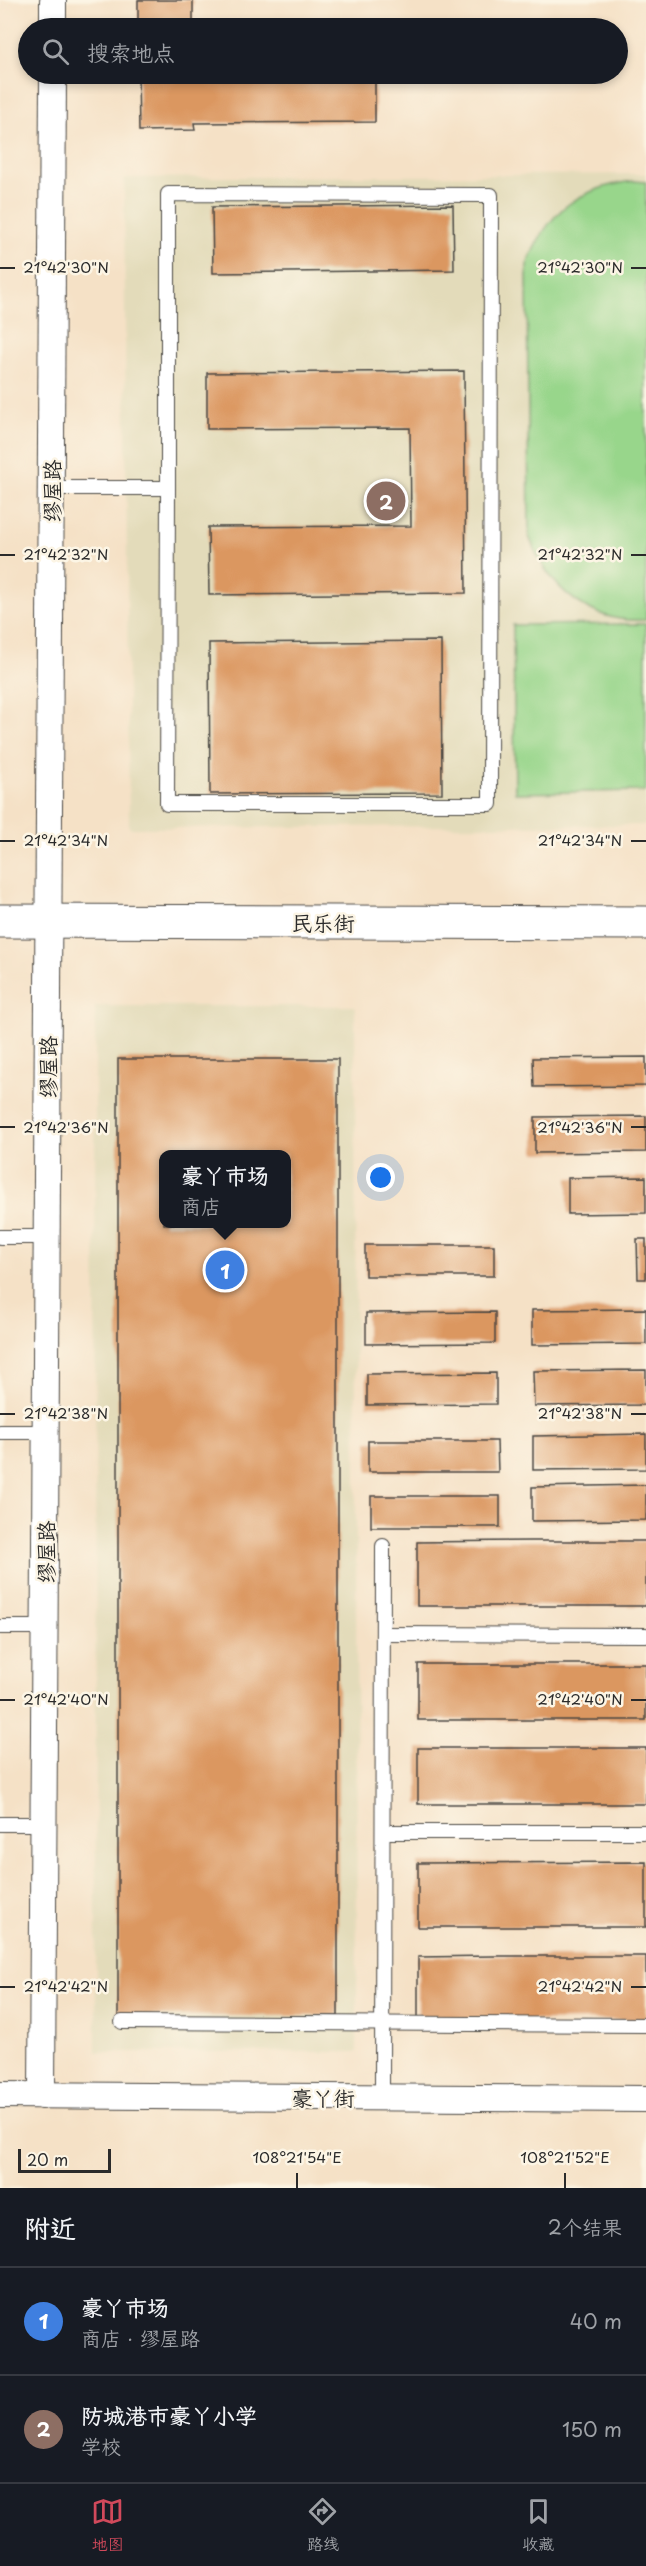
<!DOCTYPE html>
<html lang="zh">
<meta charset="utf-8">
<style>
:root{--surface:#171b24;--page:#20242c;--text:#f1f3f6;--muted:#9ea1a6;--line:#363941;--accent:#d1495b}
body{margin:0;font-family:"Playpen Sans","LXGW WenKai TC",sans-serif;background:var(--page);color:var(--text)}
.scale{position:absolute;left:18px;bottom:15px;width:93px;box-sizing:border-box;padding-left:6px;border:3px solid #2b2b2b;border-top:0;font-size:16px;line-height:21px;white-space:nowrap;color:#2b2b2b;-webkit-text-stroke:4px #fcf5e5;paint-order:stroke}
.you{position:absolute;left:381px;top:1178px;width:21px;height:21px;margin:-15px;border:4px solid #fff;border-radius:50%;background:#1a73e8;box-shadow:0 0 0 9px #1a73e833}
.badge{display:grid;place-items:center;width:39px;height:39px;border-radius:50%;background:var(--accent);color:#fff;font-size:20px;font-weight:700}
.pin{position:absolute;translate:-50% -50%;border:3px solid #fff;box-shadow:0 2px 6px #0006}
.popup{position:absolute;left:159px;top:1150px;width:132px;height:78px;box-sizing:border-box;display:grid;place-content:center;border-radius:12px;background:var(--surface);filter:drop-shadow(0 2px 4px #0005);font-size:20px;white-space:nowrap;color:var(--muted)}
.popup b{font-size:22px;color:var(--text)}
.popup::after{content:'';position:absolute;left:50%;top:100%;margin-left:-12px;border:12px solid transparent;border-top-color:var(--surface)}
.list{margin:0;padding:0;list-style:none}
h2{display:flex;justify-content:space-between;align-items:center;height:78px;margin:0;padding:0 24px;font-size:26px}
h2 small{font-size:20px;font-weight:400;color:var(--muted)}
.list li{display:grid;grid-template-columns:39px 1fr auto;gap:18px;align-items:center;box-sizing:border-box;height:108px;padding:0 24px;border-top:2px solid var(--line)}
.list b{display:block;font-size:22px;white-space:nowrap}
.list p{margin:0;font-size:20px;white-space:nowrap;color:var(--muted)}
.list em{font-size:20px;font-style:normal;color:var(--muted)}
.icon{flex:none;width:33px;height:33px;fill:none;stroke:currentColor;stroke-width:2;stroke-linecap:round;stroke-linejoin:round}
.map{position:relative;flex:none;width:646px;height:2188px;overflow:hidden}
.search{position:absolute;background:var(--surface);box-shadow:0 3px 9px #0003;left:18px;right:18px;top:18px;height:66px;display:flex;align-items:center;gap:15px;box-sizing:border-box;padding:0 21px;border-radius:33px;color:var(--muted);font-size:22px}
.sheet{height:294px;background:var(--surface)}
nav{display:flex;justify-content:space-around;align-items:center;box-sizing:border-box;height:84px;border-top:2px solid var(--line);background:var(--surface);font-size:16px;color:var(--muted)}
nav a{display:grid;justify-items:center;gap:3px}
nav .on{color:var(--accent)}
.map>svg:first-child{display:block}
</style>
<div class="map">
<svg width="646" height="2188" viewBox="0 0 646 2188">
<rect width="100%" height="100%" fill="#fcf5e5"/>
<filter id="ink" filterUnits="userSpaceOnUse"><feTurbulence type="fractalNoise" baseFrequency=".0167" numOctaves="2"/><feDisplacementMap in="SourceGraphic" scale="12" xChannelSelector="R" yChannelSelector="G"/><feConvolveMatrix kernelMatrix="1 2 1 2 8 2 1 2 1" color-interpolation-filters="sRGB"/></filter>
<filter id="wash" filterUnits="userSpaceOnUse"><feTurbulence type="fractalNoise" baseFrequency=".008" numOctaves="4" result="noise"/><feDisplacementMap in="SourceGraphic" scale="24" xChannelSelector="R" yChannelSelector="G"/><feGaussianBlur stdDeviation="1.35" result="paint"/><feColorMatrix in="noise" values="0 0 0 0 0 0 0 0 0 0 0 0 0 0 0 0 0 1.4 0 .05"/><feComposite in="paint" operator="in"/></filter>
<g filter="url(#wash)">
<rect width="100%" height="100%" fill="#f5e1c6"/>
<g fill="#e3dbba" fill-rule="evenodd">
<path d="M646 174V825L129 828 124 178Z"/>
<path d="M95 1006H355L357 2052H96ZM164 1154H286V1224H164Z"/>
</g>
<g fill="#98d68b" stroke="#62805b" stroke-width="1.5">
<path d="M634 181 646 182V620C589 624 547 587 529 536L527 265C547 212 577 188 634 181Z"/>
<path d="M646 624V791L515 793 513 625Z"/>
</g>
<g id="blocks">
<g fill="#db9761" fill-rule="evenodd">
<rect x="138" y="0" width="55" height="28"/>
<path d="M138 74H375V122L194 123 195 130 139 131Z"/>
<path d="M453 205 454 270 213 273 212 207Z"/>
<path d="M464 371 466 593 209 595 208 527 411 526 410 428 207 429V373Z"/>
<path d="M441 641 442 793 210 794 209 643Z"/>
<path d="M646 1057V1086L534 1087 533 1058Z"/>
<path d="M118 1059H338V2016H118ZM164 1154H286V1224H164Z"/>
<path d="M646 1116V1152L535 1153V1117Z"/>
<path d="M646 1177V1213L568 1214V1178Z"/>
<path d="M637 1239H646V1279H638Z"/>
<rect x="365" y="1245" width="129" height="31"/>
<path d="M646 1309V1344L532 1345V1310Z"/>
<path d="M495 1312V1343L366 1344V1313Z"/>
<path d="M646 1370V1405L534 1406 533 1371Z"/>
<path d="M496 1373V1404L367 1405V1374Z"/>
<path d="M646 1434V1469L533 1470V1436Z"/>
<path d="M368 1441H497L498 1472H368Z"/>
<path d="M646 1485V1520L532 1521V1487Z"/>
<rect x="371" y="1496" width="129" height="31"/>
<path d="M530 1541H646V1606H417V1542Z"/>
<rect x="418" y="1664" width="228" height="56"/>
<rect x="418" y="1748" width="228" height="56"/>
<path d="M646 1862V1927H418V1863Z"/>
<path d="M493 1956H646V2020L418 2021V1957Z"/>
</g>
</g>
</g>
<g filter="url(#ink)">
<use href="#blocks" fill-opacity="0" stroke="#494642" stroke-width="1.5"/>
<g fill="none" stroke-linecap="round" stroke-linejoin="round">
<g stroke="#494642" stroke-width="16">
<g id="service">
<path d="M51 488H168L167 804H490L491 195 168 194V488"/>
<path d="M0 1237H46"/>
<path d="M0 1432H45"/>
<path d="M0 1627H44"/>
<path d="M383 1634 646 1635"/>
<path d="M0 1824H43"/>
<path d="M383 1832H646"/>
<path d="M122 2022 646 2025"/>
<path d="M382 2098 383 1546"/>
</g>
</g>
<g stroke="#494642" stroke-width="28">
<g id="minor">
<path d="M53 28V0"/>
<path d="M0 2095 646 2099"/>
<path d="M42 2096 53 74"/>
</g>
</g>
<g stroke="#494642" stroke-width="35">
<path id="tertiary" d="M0 921 646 923"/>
</g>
<use href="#service" stroke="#fff" stroke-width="14"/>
<use href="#minor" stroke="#fff" stroke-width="26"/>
<use href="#tertiary" stroke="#fff" stroke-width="33"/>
</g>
</g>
<path fill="none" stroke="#2b2b2b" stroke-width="2" d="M0 268H15M631 268H646M0 555H15M631 555H646M0 841H15M631 841H646M0 1127H15M631 1127H646M0 1414H15M631 1414H646M0 1700H15M631 1700H646M0 1987H15M631 1987H646M297 2173V2188M565 2173V2188"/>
<g text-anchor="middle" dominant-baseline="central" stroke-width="5" stroke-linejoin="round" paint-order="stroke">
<g font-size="21" fill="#2b2b2b" stroke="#fcf5e5">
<text transform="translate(51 491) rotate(-90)">缪屋路</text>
<text x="323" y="922">民乐街</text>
<text transform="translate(47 1067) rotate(-90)">缪屋路</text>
<text transform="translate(45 1552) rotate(-90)">缪屋路</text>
<text x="323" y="2097">豪丫街</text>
</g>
</g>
<g font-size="15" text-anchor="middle" fill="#2b2b2b" stroke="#fcf5e5" stroke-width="5" stroke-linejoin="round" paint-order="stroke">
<text x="580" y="273">21°42'30"N</text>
<text x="66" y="273">21°42'30"N</text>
<text x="580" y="560">21°42'32"N</text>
<text x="66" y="560">21°42'32"N</text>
<text x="580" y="846">21°42'34"N</text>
<text x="66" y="846">21°42'34"N</text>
<text x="66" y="1133">21°42'36"N</text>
<text x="580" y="1133">21°42'36"N</text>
<text x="580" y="1419">21°42'38"N</text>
<text x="66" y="1419">21°42'38"N</text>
<text x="580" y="1705">21°42'40"N</text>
<text x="66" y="1705">21°42'40"N</text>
<text x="580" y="1992">21°42'42"N</text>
<text x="66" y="1992">21°42'42"N</text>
<text x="297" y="2163">108°21'54"E</text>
<text x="565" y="2163">108°21'52"E</text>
</g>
</svg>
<div class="scale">20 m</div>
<div class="you"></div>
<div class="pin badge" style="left:225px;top:1270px;background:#3f7fe0">1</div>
<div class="popup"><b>豪丫市场</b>商店</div>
<div class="pin badge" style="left:386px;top:501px;background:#8d6e63">2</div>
<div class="search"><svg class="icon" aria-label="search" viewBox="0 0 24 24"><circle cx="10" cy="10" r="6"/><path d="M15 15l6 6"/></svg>搜索地点</div>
</div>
<section class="sheet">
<h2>附近<small>2个结果</small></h2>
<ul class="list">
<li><span class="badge" style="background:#3f7fe0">1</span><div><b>豪丫市场</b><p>商店 · 缪屋路</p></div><em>40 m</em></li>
<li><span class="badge" style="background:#8d6e63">2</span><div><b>防城港市豪丫小学</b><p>学校</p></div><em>150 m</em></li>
</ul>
</section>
<nav>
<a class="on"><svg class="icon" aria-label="map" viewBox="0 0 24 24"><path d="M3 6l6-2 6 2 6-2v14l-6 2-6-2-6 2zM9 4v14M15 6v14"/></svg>地图</a>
<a><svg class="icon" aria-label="directions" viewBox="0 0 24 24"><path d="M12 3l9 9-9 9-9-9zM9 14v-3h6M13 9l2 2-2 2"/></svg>路线</a>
<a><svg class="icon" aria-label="saved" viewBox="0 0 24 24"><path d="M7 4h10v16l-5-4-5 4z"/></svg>收藏</a>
</nav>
